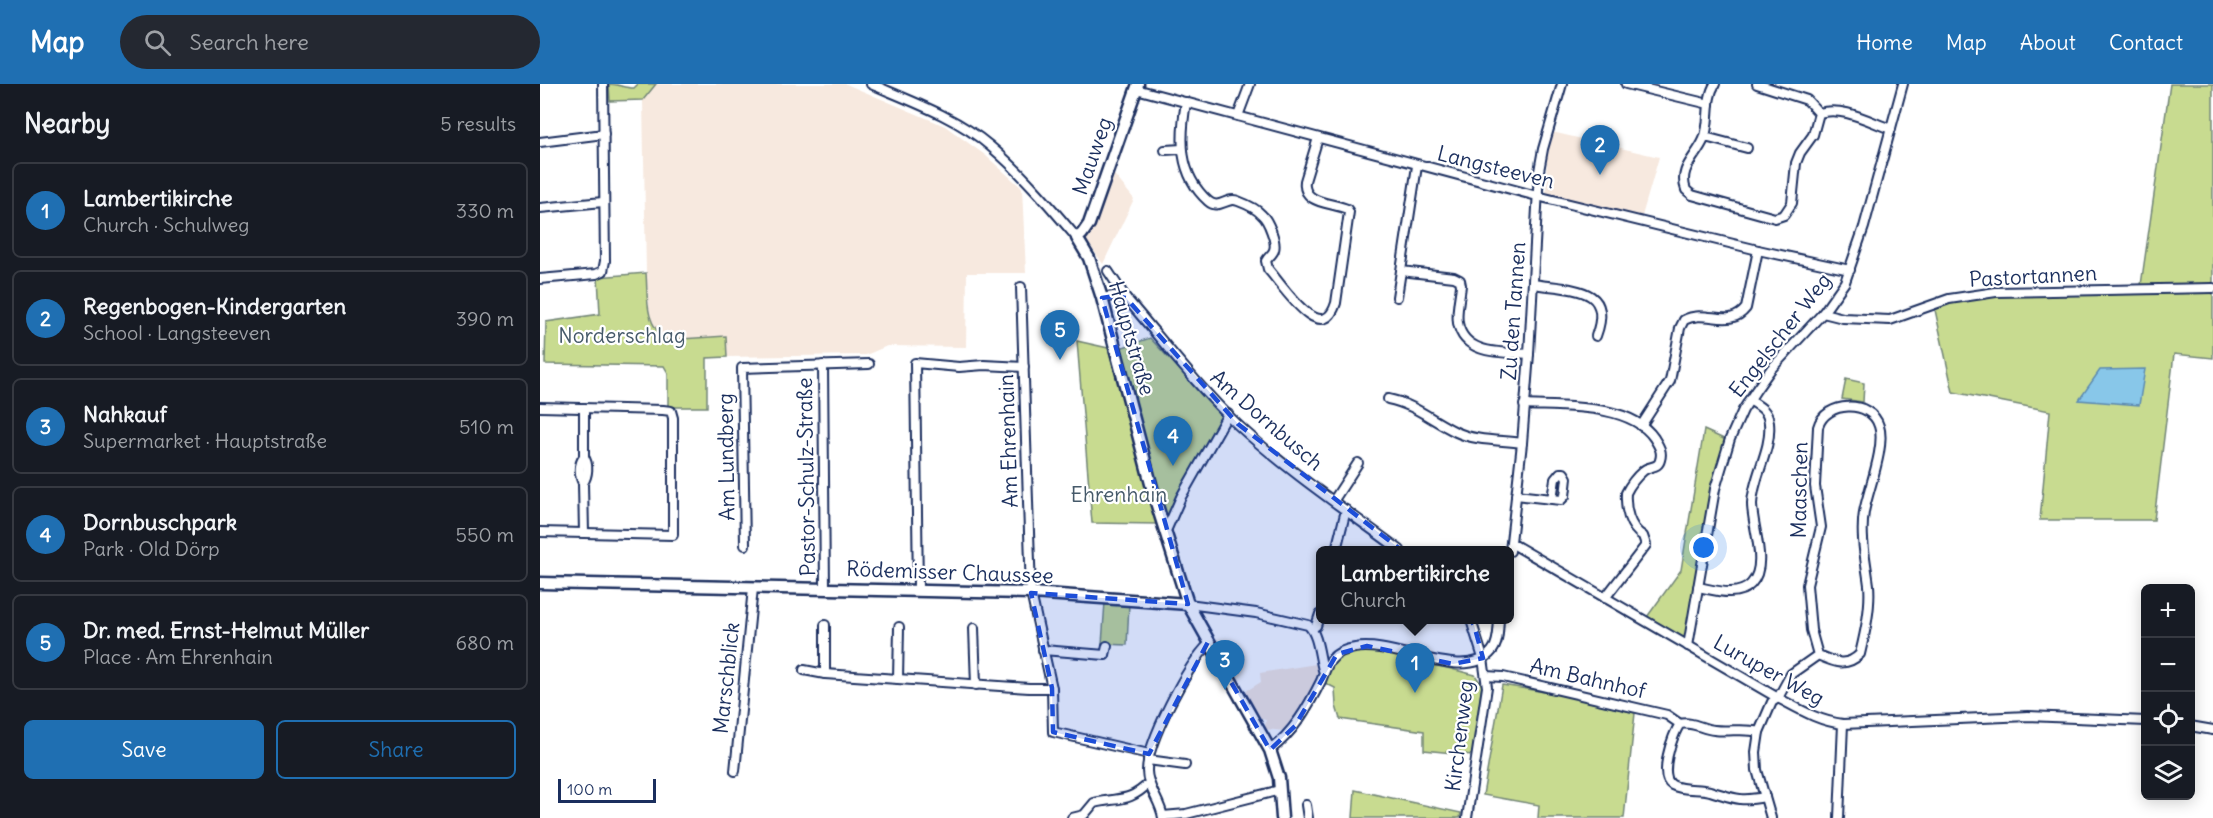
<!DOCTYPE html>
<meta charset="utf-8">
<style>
:root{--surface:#171b24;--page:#242831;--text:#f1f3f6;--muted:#9ea1a6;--line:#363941;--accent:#1f6fb2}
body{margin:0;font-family:Delius,sans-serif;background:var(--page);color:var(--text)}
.controls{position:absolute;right:18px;bottom:18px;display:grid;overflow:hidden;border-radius:9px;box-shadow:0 3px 15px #0003}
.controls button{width:54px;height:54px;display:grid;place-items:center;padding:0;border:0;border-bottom:2px solid var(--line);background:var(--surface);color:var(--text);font:30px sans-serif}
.scale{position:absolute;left:18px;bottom:15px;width:98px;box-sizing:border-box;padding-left:6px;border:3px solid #1b2f5e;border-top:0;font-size:16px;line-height:21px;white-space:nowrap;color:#1b2f5e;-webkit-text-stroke:4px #fff;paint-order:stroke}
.you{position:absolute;left:1164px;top:464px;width:21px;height:21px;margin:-15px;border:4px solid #fff;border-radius:50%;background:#1a73e8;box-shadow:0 0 0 9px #1a73e833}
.badge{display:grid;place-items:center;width:39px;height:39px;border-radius:50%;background:var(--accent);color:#fff;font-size:20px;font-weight:700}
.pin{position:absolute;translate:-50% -50px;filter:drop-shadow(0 2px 3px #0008)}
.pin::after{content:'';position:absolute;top:32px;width:21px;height:18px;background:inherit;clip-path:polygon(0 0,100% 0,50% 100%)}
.popup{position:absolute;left:776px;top:462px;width:198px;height:78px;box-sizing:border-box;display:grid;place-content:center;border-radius:9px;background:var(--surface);filter:drop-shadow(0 2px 4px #0005);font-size:20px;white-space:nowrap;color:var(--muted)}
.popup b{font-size:22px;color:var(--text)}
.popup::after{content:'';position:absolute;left:50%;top:100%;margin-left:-12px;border:12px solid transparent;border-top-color:var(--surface)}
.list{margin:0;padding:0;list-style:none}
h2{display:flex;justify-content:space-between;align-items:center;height:78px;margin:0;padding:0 24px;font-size:26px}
h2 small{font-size:20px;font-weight:400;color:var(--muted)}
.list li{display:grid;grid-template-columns:39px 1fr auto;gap:18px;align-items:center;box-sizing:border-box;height:96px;margin:0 12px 12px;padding:0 12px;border:2px solid var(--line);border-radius:9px}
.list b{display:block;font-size:22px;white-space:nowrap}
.list p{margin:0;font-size:20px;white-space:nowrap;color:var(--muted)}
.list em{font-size:20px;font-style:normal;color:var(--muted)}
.actions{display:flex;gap:12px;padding:18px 24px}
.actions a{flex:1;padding:14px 0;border:2px solid var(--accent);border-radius:9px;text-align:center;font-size:21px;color:var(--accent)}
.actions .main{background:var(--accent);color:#fff}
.icon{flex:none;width:33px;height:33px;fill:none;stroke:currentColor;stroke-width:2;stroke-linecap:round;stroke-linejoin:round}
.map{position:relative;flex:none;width:1673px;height:734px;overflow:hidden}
header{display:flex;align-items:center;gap:36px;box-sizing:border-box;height:84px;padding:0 30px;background:var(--accent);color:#fff}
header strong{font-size:28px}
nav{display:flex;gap:33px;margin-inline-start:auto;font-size:21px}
.search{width:420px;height:54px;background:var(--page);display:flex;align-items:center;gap:15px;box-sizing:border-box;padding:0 21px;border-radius:33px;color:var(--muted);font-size:22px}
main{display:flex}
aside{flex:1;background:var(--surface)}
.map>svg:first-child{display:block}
</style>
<header>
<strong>Map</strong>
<div class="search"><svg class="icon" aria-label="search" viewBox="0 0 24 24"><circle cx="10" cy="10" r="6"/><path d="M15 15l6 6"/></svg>Search here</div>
<nav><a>Home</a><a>Map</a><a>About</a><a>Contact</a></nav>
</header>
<main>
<aside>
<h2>Nearby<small>5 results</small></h2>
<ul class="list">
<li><span class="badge">1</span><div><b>Lambertikirche</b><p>Church · Schulweg</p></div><em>330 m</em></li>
<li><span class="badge">2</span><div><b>Regenbogen-Kindergarten</b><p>School · Langsteeven</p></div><em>390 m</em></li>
<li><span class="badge">3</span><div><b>Nahkauf</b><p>Supermarket · Hauptstraße</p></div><em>510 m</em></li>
<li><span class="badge">4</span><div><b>Dornbuschpark</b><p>Park · Old Dörp</p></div><em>550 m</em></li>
<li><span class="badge">5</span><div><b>Dr. med. Ernst-Helmut Müller</b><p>Place · Am Ehrenhain</p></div><em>680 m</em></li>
</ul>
<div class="actions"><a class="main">Save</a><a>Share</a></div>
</aside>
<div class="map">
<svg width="1673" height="734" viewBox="0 0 1673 734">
<rect width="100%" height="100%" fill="#fff"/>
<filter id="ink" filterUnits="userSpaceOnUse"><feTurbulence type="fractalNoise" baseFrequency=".0167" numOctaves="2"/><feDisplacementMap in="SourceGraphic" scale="12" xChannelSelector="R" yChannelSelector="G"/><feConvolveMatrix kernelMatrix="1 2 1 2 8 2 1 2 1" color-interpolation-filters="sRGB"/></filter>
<g filter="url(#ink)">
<g fill="#f7e9df">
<path d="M116 0H306L405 42 445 71 482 104 486 189H427L426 263 347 262 326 271 187 273 185 252 126 256 116 248 110 237 106 189 103 16Z"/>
<path d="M1012 48 1119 73 1102 132 1006 110 1007 69Z"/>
<path d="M568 83 594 115 563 180 542 150Z"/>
<path d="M776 580 778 589 758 632 745 647 725 645 726 636 721 635 713 621 703 609 721 598 720 589Z"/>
</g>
<g fill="#c8db90" stroke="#728577" stroke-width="1.5">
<path d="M69 0C78 0 84 4 94 4L98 0H116L103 16 70 17Z"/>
<path d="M1630 0H1673V274L1634 270 1614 436H1500L1510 327 1413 308 1395 226 1410 219 1452 211 1600 208Z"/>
<path d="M106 189C108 215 104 238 126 256L186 252 187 273 167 274V323H128V289L124 282 5 280 6 238 60 230 58 193Z"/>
<path d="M610 254 682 331 627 433 577 265Z"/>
<path d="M537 257 568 264 618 440 552 439Z"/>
<path d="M1306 295 1324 299 1323 318 1302 315Z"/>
<path d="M1164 346 1186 356 1171 401 1145 555 1107 533 1141 486Z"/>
<path d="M565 518 589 520 587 561 562 560Z"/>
<path d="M832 565 935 591 942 601 932 671 884 666V647L800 635 796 622 795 604 785 599C795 566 800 570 832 565Z"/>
<path d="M962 601 1017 610 1095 629 1084 734H998L999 721 943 711Z"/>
<path d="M815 706 921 729 920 734H813Z"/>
</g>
<path fill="#88c7e9" stroke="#5c8ab1" stroke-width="1.5" d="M1605 285 1599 321 1539 316 1560 286Z"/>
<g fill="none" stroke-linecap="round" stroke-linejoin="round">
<g stroke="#1b2f5e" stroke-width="12">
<g id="street">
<path d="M331 0C371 17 418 34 450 62 482 89 510 122 537 154"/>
<path d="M1086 0 1169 20"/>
<path d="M1175 0C1165 16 1171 38 1164 55 1156 74 1138 84 1146 106L1152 111 1235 134 1244 131 1252 119 1256 79 1260 69 1273 51 1279 29 1267 16 1217 0"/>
<path d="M596 5 997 112 1218 166 1310 186"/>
<path d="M646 18C640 54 638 90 668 117 679 127 687 112 698 117 706 120 717 125 722 131 728 136 737 158 734 166 733 170 728 173 726 177L728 185C743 202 782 264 796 219L809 128 807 125C791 118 762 120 765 97L778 54"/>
<path d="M1279 29C1303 22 1328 37 1351 45"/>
<path d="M698 32 710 0"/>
<path d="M1165 53 1207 64"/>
<path d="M0 58 64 50"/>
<path d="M625 66 642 65"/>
<path d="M0 124 63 118"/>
<path d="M568 187 586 214"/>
<path d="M861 187 914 193 920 196 921 201C920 213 916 227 918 239 924 272 964 268 989 270"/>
<path d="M0 195 56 190 63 187 65 177 63 0"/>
<path d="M993 200C1029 206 1075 201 1056 252"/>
<path d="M481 203 491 509 512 604 513 648 609 670"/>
<path d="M857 213 877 82"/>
<path d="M562 214 574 212 586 214C623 257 657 302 698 341 748 387 806 426 860 466"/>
<path d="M1283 229 1303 234 1350 236 1409 215 1456 208 1673 204"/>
<path d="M283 281 285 504"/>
<path d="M848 315C874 320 893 337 916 348 935 357 961 356 982 359"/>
<path d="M984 321C1023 323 1090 319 1114 354 1118 361 1123 367 1120 376 1118 385 1109 381 1103 387 1096 393 1090 401 1086 409 1085 424 1089 444 1103 452L1106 461 1065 514"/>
<path d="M0 323 123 326 131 327 133 334V451L0 448"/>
<path d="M1101 342 1130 297 1140 244 1144 236C1166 224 1189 246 1206 224L1218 166"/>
<path d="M44 373C38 380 39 392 43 399L44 449"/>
<path d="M43 399C48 392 49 380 44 373V324"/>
<path d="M976 411 1021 416 1025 412 1027 394 1024 389H1020L1015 395 1012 415"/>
<path d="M794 416 818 379"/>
<path d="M626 447 641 413 688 330"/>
<path d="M971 459 1238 614C1259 625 1278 637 1303 640L1488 632 1606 637"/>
<path d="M205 461 202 284 329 280"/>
<path d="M796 466 806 426"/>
<path d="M970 467 982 359 989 270 999 87 1003 65 1022 0"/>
<path d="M1158 503C1174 506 1198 514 1211 500 1229 481 1212 443 1212 420 1213 392 1232 366 1229 339 1228 326 1219 322 1209 316"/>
<path d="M378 505 375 279 419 283 444 281 484 283"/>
<path d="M648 520 716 529 768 541C779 551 779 575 784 589"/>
<path d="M434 544 436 601"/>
<path d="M772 544 776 542 780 530"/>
<path d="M1148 562 1175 405 1190 355 1203 326 1216 306 1231 285 1283 229 1305 198 1324 143 1363 0"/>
<path d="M503 566 565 571 567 562"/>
<path d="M264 586 285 590 489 604H512"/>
<path d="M285 590V541"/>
<path d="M946 592 963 593 1127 631 1140 640"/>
<path d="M358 595 359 543"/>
<path d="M1650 642 1673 646"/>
<path d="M1219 648C1204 644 1189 648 1174 646 1162 645 1152 637 1140 640 1132 651 1118 693 1132 701 1143 707 1158 704 1170 707 1194 714 1198 718 1225 713"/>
<path d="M730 666C754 648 768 623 781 597 784 590 786 582 791 576 796 569 806 565 815 564 853 556 926 600 952 567 959 559 958 545 959 536"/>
<path d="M608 676 645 681"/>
<path d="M195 687 213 504"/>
<path d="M766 721 768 734"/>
<path d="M623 732 646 730 740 706"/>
<path d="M532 734 544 731 554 719C579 713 589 719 609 699"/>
<path d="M623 734C621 717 607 704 607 687 607 658 648 580 669 560"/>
<path d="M927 734 947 603 943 574 931 536"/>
<path d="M1231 734 1217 686 1216 668 1219 648 1232 618 1238 614 1251 590 1278 571 1271 546 1267 501 1281 443 1275 402 1278 343C1285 317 1331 315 1339 342 1346 362 1328 406 1324 428 1320 453 1326 477 1329 501 1331 523 1325 549 1320 570 1306 584 1294 578 1278 571"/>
<path d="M1299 734 1303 640"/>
</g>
</g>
<g stroke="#1b2f5e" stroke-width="15">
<g id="secondary">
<path d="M598 0 549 140 542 150 537 154 549 174 562 214 615 415 648 520 730 666 739 694 742 734"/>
<path d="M0 499 491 509 648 520"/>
</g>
</g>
<use href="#street" stroke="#fff" stroke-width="8"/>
<use href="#secondary" stroke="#fff" stroke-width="10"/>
</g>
</g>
<path fill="#1d4ed8" fill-opacity="0.2" stroke="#1d4ed8" stroke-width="4.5" stroke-dasharray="12 8" stroke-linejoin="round" d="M574 212 586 214 698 340 908 502 934 541 943 574 913 580 827 562 797 570 755 642 730 666 668 558 609 670 513 648 512 604 491 509 648 520 562 214Z"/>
<g text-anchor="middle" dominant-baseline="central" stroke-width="4.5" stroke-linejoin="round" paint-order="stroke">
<g font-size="21" fill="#1b2f5e" stroke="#fff">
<text transform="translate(552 72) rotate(-71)">Mauweg</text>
<text transform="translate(956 83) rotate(14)">Langsteeven</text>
<text transform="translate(1493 192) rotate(-3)">Pastortannen</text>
<text transform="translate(973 227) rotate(-86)">Zu den Tannen</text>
<text transform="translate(1240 251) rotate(-52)">Engelscher Weg</text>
<text transform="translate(592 254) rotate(74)">Hauptstraße</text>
<text transform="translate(727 336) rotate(41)">Am Dornbusch</text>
<text transform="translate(468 357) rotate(-92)">Am Ehrenhain</text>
<text transform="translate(186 373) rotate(-91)">Am Lundberg</text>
<text transform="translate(266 393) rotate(-91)">Pastor-Schulz-Straße</text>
<text transform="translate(1259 406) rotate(-89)">Maaschen</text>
<text transform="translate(410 488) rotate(2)">Rödemisser Chaussee</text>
<text transform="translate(1229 586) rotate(29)">Luruper Weg</text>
<text transform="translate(186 594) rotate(-84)">Marschblick</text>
<text transform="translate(1048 594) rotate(13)">Am Bahnhof</text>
<text transform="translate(919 652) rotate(-83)">Kirchenweg</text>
</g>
<g font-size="21" fill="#465a6a" stroke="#fff">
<text x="82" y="251">Norderschlag</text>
<text x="579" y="410">Ehrenhain</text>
</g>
</g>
</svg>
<div class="controls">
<button>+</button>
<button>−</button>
<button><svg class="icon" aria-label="locate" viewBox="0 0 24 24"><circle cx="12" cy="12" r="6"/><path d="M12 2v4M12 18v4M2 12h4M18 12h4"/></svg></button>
<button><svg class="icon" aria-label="layers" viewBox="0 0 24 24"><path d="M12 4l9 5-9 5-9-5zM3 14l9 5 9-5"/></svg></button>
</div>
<div class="scale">100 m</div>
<div class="you"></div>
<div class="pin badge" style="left:875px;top:609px">1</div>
<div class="popup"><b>Lambertikirche</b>Church</div>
<div class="pin badge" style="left:1060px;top:91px">2</div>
<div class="pin badge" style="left:685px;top:606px">3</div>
<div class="pin badge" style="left:633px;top:382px">4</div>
<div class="pin badge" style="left:520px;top:276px">5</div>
</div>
</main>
